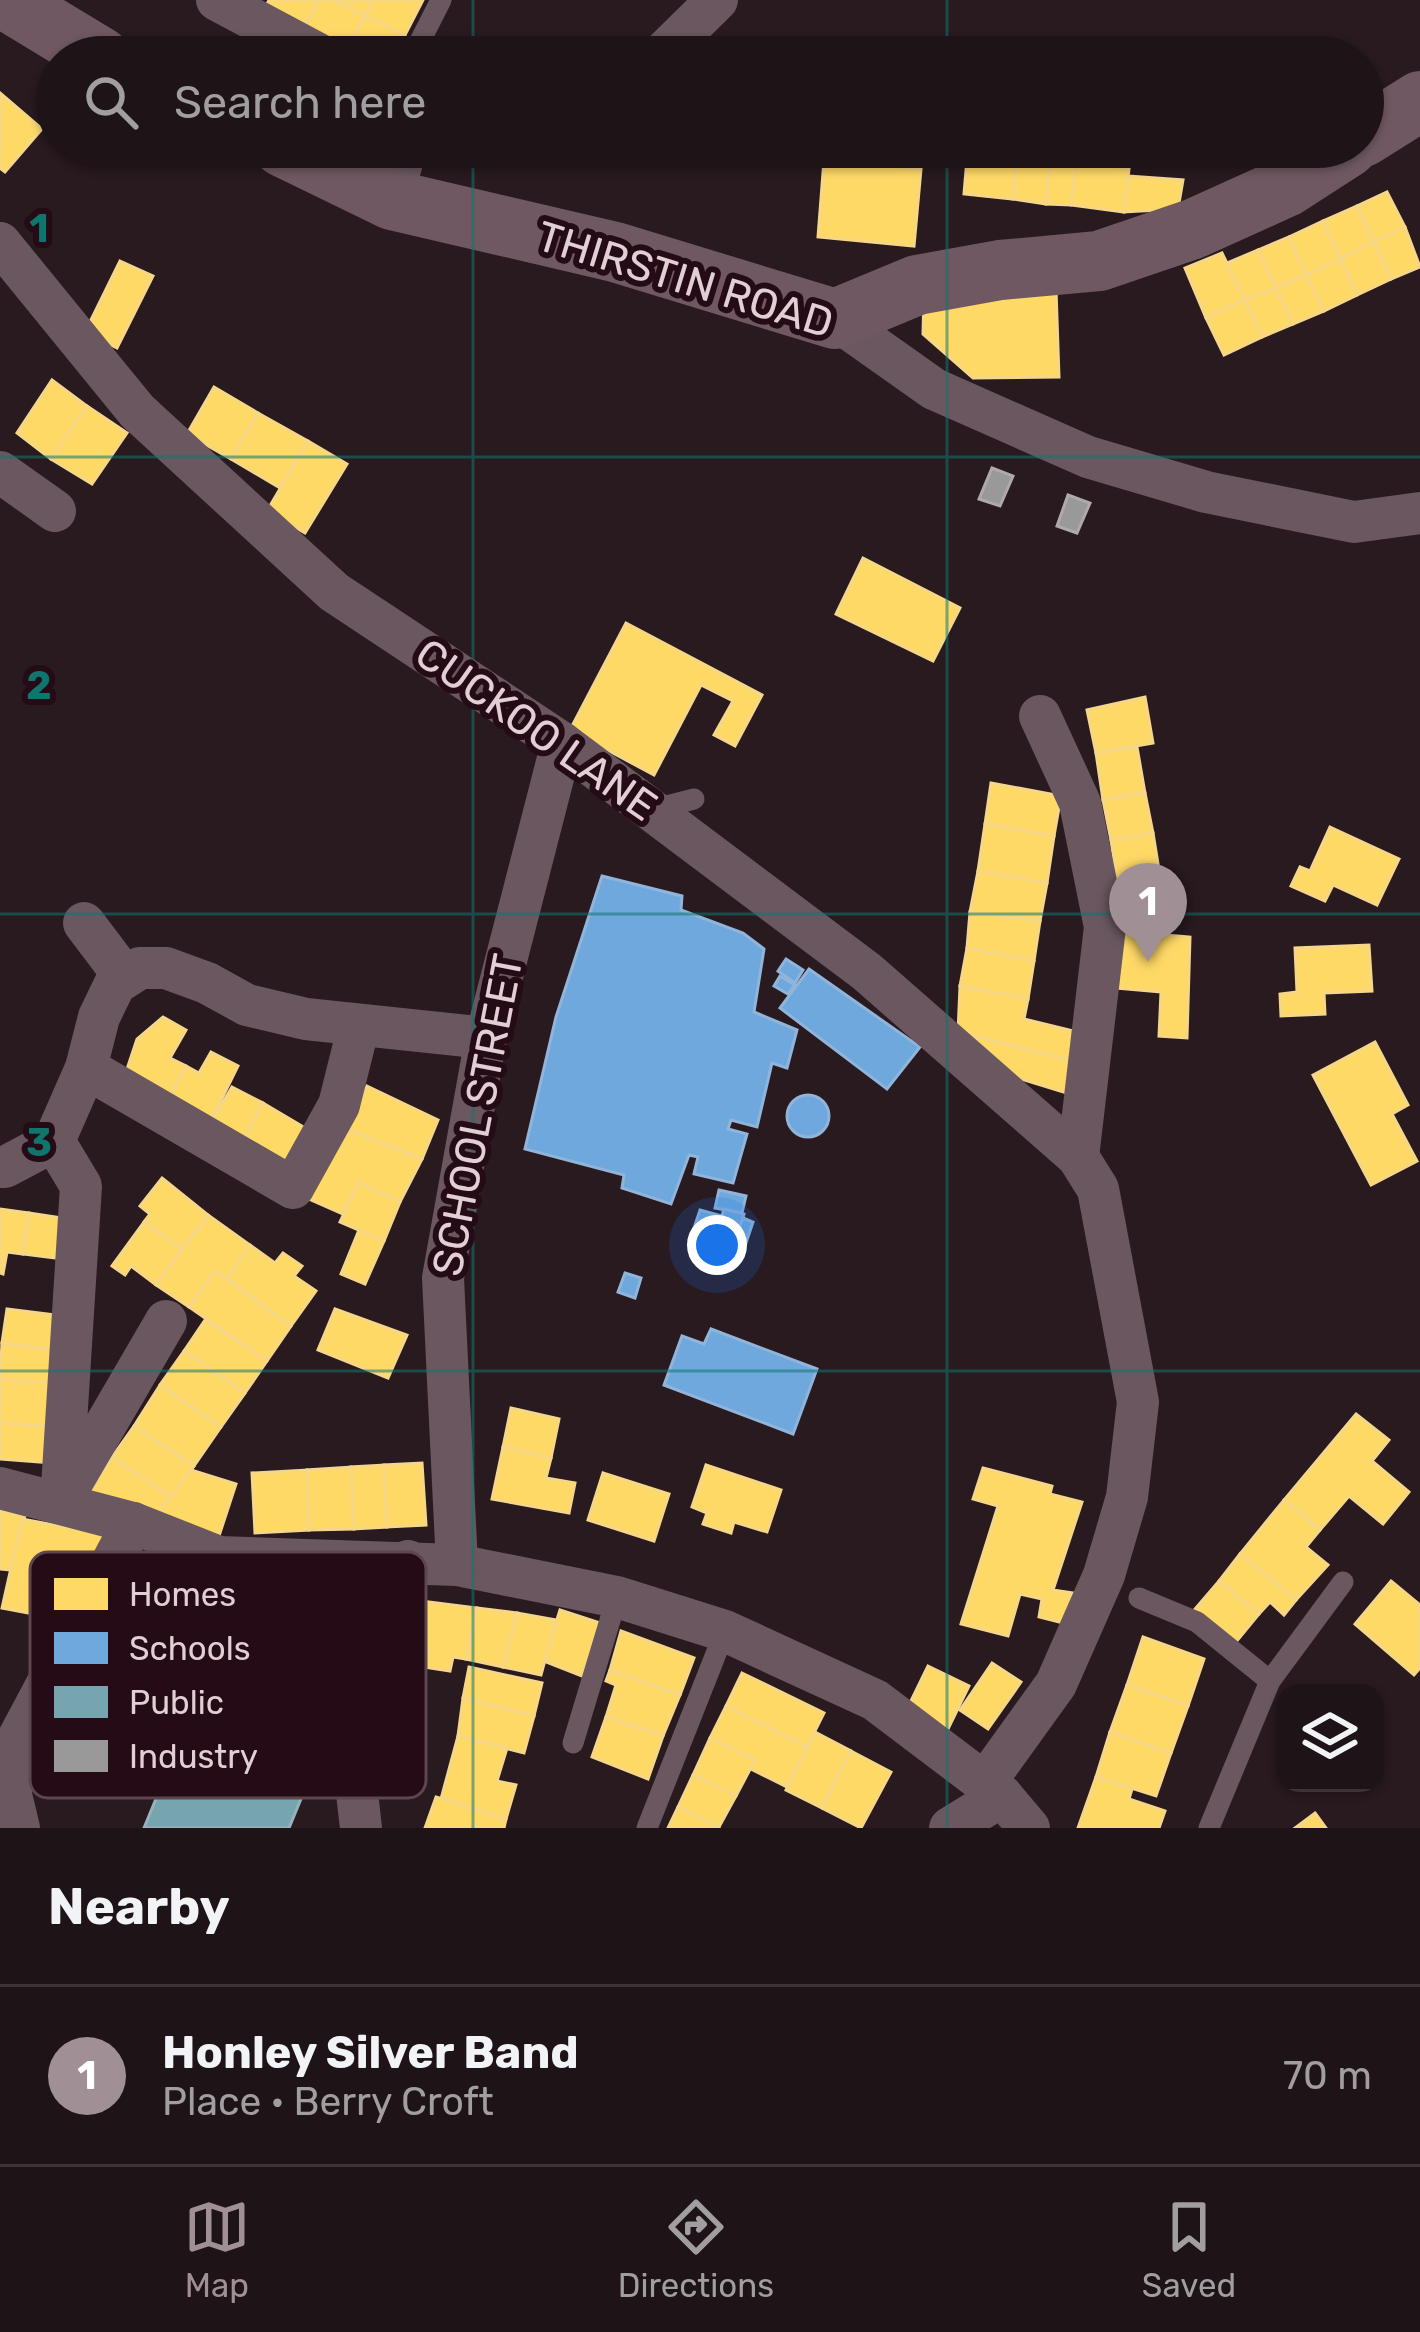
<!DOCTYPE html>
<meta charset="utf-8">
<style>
:root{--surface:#1e1417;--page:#261d20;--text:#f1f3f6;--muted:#a19ea1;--line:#3c3336;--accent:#a09095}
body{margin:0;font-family:Rubik,sans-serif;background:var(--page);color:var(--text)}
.controls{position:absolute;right:36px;bottom:36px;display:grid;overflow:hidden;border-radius:24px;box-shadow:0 3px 9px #0004}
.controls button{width:108px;height:108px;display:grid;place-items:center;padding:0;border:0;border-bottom:3px solid var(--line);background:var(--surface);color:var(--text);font:60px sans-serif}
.you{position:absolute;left:717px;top:1245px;width:42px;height:42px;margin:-30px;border:9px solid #fff;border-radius:50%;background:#1a73e8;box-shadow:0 0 0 18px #1a73e833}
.badge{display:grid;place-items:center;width:78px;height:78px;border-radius:50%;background:var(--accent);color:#fff;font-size:39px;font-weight:700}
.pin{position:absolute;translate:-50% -99px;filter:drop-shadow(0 3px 6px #0008)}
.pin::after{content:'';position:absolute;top:63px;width:42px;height:36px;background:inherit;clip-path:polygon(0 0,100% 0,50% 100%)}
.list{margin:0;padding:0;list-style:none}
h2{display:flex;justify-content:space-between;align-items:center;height:156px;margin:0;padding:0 48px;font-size:51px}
h2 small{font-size:39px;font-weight:400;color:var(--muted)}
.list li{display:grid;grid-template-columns:78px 1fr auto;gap:36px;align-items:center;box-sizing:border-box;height:180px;padding:0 48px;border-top:3px solid var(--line)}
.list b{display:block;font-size:45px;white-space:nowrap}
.list p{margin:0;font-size:39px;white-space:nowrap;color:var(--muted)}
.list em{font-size:39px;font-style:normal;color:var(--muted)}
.icon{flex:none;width:66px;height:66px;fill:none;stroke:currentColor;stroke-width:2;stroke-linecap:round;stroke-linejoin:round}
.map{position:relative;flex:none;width:1420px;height:1828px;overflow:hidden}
.search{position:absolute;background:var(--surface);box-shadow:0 3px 9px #0004;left:36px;right:36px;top:36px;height:132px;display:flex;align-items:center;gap:30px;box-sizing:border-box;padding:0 42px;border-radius:66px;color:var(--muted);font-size:45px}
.sheet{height:336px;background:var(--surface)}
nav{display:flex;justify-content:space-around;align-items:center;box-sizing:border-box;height:168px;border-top:3px solid var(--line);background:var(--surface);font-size:33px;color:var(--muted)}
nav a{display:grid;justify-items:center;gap:6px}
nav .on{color:var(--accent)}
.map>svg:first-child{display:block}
</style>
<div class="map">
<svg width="1420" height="1828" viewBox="0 0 1420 1828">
<rect width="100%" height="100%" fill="#281a1f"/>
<g fill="#ffd966" stroke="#f6d687" stroke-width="3">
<path d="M269 0H318L303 30 264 10Z"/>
<path d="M318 0H335L365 16 347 53 303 30Z"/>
<path d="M335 0H374L365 16Z"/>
<path d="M374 0H423L405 35 365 16Z"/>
<path d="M365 16 405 35 394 57H355L347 53Z"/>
<path d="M0 93 42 129 5 172 0 168Z"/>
<path d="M968 147 1017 152 1013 199 964 194Z"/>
<path d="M1017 152 1051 155 1046 204 1013 199Z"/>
<path d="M1051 155 1077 160 1071 205 1046 204Z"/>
<path d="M824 160 921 169 914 246 818 237Z"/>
<path d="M1077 160 1129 169 1124 212 1071 205Z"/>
<path d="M1128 176 1183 180 1178 209 1124 212Z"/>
<path d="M1387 192 1405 227 1374 242 1357 206Z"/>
<path d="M1357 206 1374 242 1340 259 1323 221Z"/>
<path d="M1323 221 1340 259 1306 275 1289 237Z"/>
<path d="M1405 227 1420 267 1391 279 1374 242Z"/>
<path d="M1289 237 1306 275 1276 288 1258 250Z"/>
<path d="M1374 242 1391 279 1357 295 1340 259Z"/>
<path d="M1258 250 1276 288 1245 300 1227 263Z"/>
<path d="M1222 253 1245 300 1206 318 1185 268Z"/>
<path d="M1340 259 1357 295 1324 311 1306 275Z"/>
<path d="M120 261 153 276 117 348 85 332Z"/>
<path d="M1306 275 1324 311 1293 324 1276 288Z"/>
<path d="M1276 288 1293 324 1262 337 1245 300Z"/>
<path d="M1056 289 1059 377 973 378 923 334 924 293Z"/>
<path d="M1245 300 1262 337 1224 355 1206 318Z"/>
<path d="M52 380 87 406 51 459 17 433Z"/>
<path d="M214 387 258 413 231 459 187 434Z"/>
<path d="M87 406 127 433 92 484 51 459Z"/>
<path d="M258 413 308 441 280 488 231 459Z"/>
<path d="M308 441 347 464 305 533 267 511Z"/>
<path d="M863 558 960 608 933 661 836 614Z"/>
<path d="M626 623 762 695 735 746 714 735 733 701 701 685 654 775 570 730Z"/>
<path d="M1145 697 1153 743 1096 753 1087 710Z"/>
<path d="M1137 747 1145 793 1103 800 1096 753Z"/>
<path d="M991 783 1061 796 1054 836 985 824Z"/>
<path d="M1145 793 1153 833 1111 840 1103 800Z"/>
<path d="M985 824 1054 836 1047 883 978 871Z"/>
<path d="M1330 827 1399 859 1377 905 1333 885 1325 901 1291 886 1300 867 1310 871Z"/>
<path d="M1153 833 1165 907 1122 915 1111 840Z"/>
<path d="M978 871 1047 883 1040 921 970 912Z"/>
<path d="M970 912 1040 921 1034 961 967 948Z"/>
<path d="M1110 930 1190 937 1187 1038 1159 1036 1161 992 1103 987Z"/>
<path d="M1369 945 1372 991 1324 993 1325 1014 1281 1016 1280 994 1297 992 1295 948Z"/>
<path d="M967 948 1034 961 1028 999 960 986Z"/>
<path d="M960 986 1028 999 1024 1019 1073 1031V1061L958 1032Z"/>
<path d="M163 1017 186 1030 170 1058 186 1066 165 1105 123 1081 137 1039Z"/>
<path d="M970 1035 1073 1061 1070 1094 995 1071Z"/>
<path d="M1375 1042 1408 1105 1392 1114 1417 1161 1371 1185 1313 1075Z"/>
<path d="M211 1052 238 1066 207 1129 165 1105 186 1066 199 1073Z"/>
<path d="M367 1086 438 1120 422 1159 346 1129Z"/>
<path d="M232 1087 263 1103 240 1148 207 1129Z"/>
<path d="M263 1103 317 1135 292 1178 240 1148Z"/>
<path d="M346 1129 422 1159 400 1202 359 1182 343 1214 309 1199Z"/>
<path d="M162 1178 208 1215 182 1249 144 1222 150 1214 140 1206Z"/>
<path d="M359 1182 400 1202 384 1241 340 1222Z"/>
<path d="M0 1209 29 1213 23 1254 7 1252 3 1274 0 1273Z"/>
<path d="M29 1213 62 1218 56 1258 23 1254Z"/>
<path d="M208 1215 250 1245 227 1279 215 1271 189 1307 156 1285Z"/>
<path d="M144 1222 182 1249 156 1285 131 1266 125 1275 112 1266Z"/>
<path d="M359 1230 384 1241 365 1284 341 1274Z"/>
<path d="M250 1245 275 1263 283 1253 302 1266 294 1276 316 1291 291 1326 227 1279Z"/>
<path d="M215 1271 291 1326 267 1361 189 1307Z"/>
<path d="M7 1309 64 1316 60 1351 2 1343Z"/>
<path d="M335 1309 407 1335 388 1378 318 1350Z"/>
<path d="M205 1320 267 1361 245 1393 184 1351Z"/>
<path d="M2 1343 60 1351 57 1384 0 1379Z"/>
<path d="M184 1351 245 1393 221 1427 160 1385Z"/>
<path d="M0 1379 57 1384 54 1427 0 1423Z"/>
<path d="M160 1385 221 1427 194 1466 134 1426Z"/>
<path d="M511 1408 559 1419 551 1458 503 1447Z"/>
<path d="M1356 1414 1389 1440 1372 1461 1409 1492 1383 1524 1349 1496 1320 1530 1284 1500Z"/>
<path d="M0 1423 54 1427 51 1463 0 1459Z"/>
<path d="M134 1426 194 1466 171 1497 112 1457Z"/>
<path d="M503 1447 551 1458 546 1478 575 1483 569 1513 492 1499Z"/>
<path d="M112 1457 171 1497 154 1519 91 1490Z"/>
<path d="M422 1463 426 1525 387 1527 384 1465Z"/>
<path d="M384 1465 387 1527 354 1529 351 1467Z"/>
<path d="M706 1465 781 1490 767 1532 734 1522 731 1533 703 1524 707 1513 692 1507Z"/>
<path d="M351 1467 354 1529 309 1530 307 1470Z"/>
<path d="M983 1468 1052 1486 1050 1494 1082 1502 1053 1590 1073 1593 1063 1623 1039 1617 1042 1599 1020 1594 1008 1636 961 1624 998 1506 973 1499Z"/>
<path d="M191 1470 236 1484 218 1539 154 1519Z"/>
<path d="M307 1470 309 1530 255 1533 252 1473Z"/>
<path d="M603 1473 669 1494 654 1541 588 1520Z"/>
<path d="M1284 1500 1320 1530 1306 1547 1328 1565 1296 1600 1240 1554Z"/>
<path d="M0 1511 25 1516 10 1570 0 1569Z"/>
<path d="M22 1519 103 1534 107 1549 71 1621 2 1608Z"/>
<path d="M1240 1554 1296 1600 1284 1615 1270 1602 1259 1614 1219 1581Z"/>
<path d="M1219 1581 1259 1614 1235 1643 1195 1609Z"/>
<path d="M1391 1581 1420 1605V1668L1414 1675 1355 1624Z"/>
<path d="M421 1601 477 1608 466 1659 453 1657 450 1671 424 1667 428 1652 412 1648Z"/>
<path d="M477 1608 517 1613 503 1667 466 1659Z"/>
<path d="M560 1610 600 1623 582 1676 544 1661Z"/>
<path d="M517 1613 556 1620 541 1675 503 1667Z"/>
<path d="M621 1631 694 1658 680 1695 610 1670Z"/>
<path d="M1143 1637 1204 1659 1188 1706 1127 1685Z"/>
<path d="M992 1663 1021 1682 988 1729 960 1710Z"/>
<path d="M928 1666 969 1686 948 1729 907 1709Z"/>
<path d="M469 1667 542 1683 534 1716 463 1698Z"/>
<path d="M610 1670 680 1695 663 1736 606 1717 616 1685 606 1681Z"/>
<path d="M742 1673 824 1713 807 1747 726 1706Z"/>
<path d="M1127 1685 1188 1706 1171 1753 1110 1732Z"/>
<path d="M463 1698 534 1716 524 1753 458 1736Z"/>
<path d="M726 1706 807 1747 787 1787 751 1769 755 1760 710 1738Z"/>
<path d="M606 1717 663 1736 648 1779 592 1757Z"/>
<path d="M815 1732 851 1751 822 1808 786 1790Z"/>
<path d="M1110 1732 1171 1753 1156 1796 1096 1777Z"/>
<path d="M458 1736 507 1748 497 1781 516 1785 506 1819 441 1799Z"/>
<path d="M710 1738 755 1760 736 1796 693 1775Z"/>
<path d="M851 1751 891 1772 861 1828 822 1808Z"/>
<path d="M693 1775 736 1796 719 1827 678 1807Z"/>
<path d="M1096 1777 1132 1789 1129 1799 1165 1811 1159 1828H1078Z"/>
<path d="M436 1797 506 1819 504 1828H425Z"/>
<path d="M678 1807 719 1827V1828H668Z"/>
<path d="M1315 1813 1326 1828H1295Z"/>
</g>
<g fill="#6fa8dc" stroke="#91b4da" stroke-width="3">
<path d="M602 876 682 896 681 910 743 933 764 949 754 1012 797 1030 787 1068 772 1063 757 1127 731 1120 728 1129 747 1134 733 1183 694 1174 698 1157 689 1155 671 1204 622 1188 624 1175 525 1149 556 1017Z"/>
<path d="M786 959 803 970 795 983 778 971Z"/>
<path d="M809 969 920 1047 887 1089 780 1008Z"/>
<path d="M780 976 795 985 788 994 774 986Z"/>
<circle cx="808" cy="1116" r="21"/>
<path d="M719 1190 746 1196 742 1213 715 1208Z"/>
<path d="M724 1209 744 1214 736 1241 716 1234Z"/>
<path d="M700 1210 722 1216 716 1234 694 1228Z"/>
<path d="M743 1218 753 1222 746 1243 735 1239Z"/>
<path d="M625 1273 641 1278 635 1298 618 1292Z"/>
<path d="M711 1329 817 1369 793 1434 664 1385 682 1336 704 1344Z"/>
</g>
<path fill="#76a5af" stroke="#96b2ba" stroke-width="3" d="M227 1626 351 1677 289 1828H144Z"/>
<g fill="#999" stroke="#afa9ab" stroke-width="3">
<path d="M992 468 1013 476 1000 506 979 499Z"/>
<path d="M1068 495 1090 503 1077 533 1057 526Z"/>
</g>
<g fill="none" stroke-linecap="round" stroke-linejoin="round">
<g stroke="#6a575f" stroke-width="21">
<path d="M412 57 441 0"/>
<path d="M651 810 694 799"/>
<path d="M1139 1598 1197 1622 1270 1681"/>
<path d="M573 1743 617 1597"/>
<path d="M647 1828 725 1631"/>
<path d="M1209 1828 1270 1681 1343 1582"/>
</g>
<g stroke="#6a575f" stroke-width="42">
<path d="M217 0 324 57"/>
<path d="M659 57 717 0"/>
<path d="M392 200 406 147"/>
<path d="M0 243 137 411 334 592 562 743 867 972 1078 1157 1098 1189 1138 1402 1127 1497 1104 1575 1056 1684 984 1784"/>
<path d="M835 319 934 389 1088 457 1206 492 1354 522 1420 513"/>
<path d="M0 472 55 511"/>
<path d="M1040 716 1080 803 1105 927 1078 1157"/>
<path d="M84 923 124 976"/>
<path d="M86 1068 293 1188 339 1105 359 1025"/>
<path d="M54 1141 81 1186 61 1503"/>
<path d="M0 1167H5L54 1141 86 1068 99 1017 115 984 140 968H166L207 983 247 1005 306 1019 486 1038"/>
<path d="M0 1488 133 1523 219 1557 457 1565 617 1597 725 1631 875 1700 1002 1796 1029 1828"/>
<path d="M67 1491 166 1321"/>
<path d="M457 1565 443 1278 486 1038 562 743"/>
<path d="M19 1828 11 1795 14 1746 133 1523"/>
<path d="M361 1828 351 1740 408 1561"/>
<path d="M950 1828 1002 1796"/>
</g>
<g stroke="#6f5861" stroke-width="60">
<path d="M6 0 100 57"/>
<path d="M1363 137 1420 101"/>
<path d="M283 147 392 200 615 252 835 319 917 285 1000 270 1099 261 1149 244 1193 229 1286 187 1348 147"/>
</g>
</g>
<path fill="none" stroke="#0f766e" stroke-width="3" stroke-opacity="0.55" d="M473 0V57M947 0V57M473 147V1828M947 147V1828M0 457H1420M0 914H1420M0 1371H1420"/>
<g text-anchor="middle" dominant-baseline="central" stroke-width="12" stroke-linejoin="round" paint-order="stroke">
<g font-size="42" fill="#e1cfd5" stroke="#240b15">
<text transform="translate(685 280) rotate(17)">THIRSTIN ROAD</text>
<text transform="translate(536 730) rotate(35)">CUCKOO LANE</text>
<text transform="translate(478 1115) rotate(-79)">SCHOOL STREET</text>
</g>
</g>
<rect x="30" y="1552" width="396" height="246" rx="18" fill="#240b15" stroke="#5d464f" stroke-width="3"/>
<rect x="54" y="1578" width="54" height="32" fill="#ffd966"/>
<rect x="54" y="1632" width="54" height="32" fill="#6fa8dc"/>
<rect x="54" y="1686" width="54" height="32" fill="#76a5af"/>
<rect x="54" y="1740" width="54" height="32" fill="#999"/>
<g font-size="33" fill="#e1cfd5">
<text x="129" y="1606">Homes</text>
<text x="129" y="1660">Schools</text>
<text x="129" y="1714">Public</text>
<text x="129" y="1768">Industry</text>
</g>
<g font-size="39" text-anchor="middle" font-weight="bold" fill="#0f766e" stroke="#240b15" stroke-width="12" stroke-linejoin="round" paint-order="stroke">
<text x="39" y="242">1</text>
<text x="39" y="699">2</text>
<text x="39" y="1156">3</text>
</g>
</svg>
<div class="controls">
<button><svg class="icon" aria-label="layers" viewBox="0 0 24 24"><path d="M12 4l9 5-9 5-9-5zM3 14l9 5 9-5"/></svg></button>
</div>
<div class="you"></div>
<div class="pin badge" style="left:1148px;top:962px">1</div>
<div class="search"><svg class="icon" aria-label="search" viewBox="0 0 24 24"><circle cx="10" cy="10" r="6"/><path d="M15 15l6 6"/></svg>Search here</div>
</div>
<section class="sheet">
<h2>Nearby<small></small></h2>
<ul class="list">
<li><span class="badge">1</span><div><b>Honley Silver Band</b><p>Place · Berry Croft</p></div><em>70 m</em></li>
</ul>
</section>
<nav>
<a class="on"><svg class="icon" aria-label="map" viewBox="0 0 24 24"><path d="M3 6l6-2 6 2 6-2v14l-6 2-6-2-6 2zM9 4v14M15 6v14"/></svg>Map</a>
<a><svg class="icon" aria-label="directions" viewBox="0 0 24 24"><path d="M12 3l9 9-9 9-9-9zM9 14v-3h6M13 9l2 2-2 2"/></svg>Directions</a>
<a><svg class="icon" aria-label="saved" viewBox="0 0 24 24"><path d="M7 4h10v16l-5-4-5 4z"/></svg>Saved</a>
</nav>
